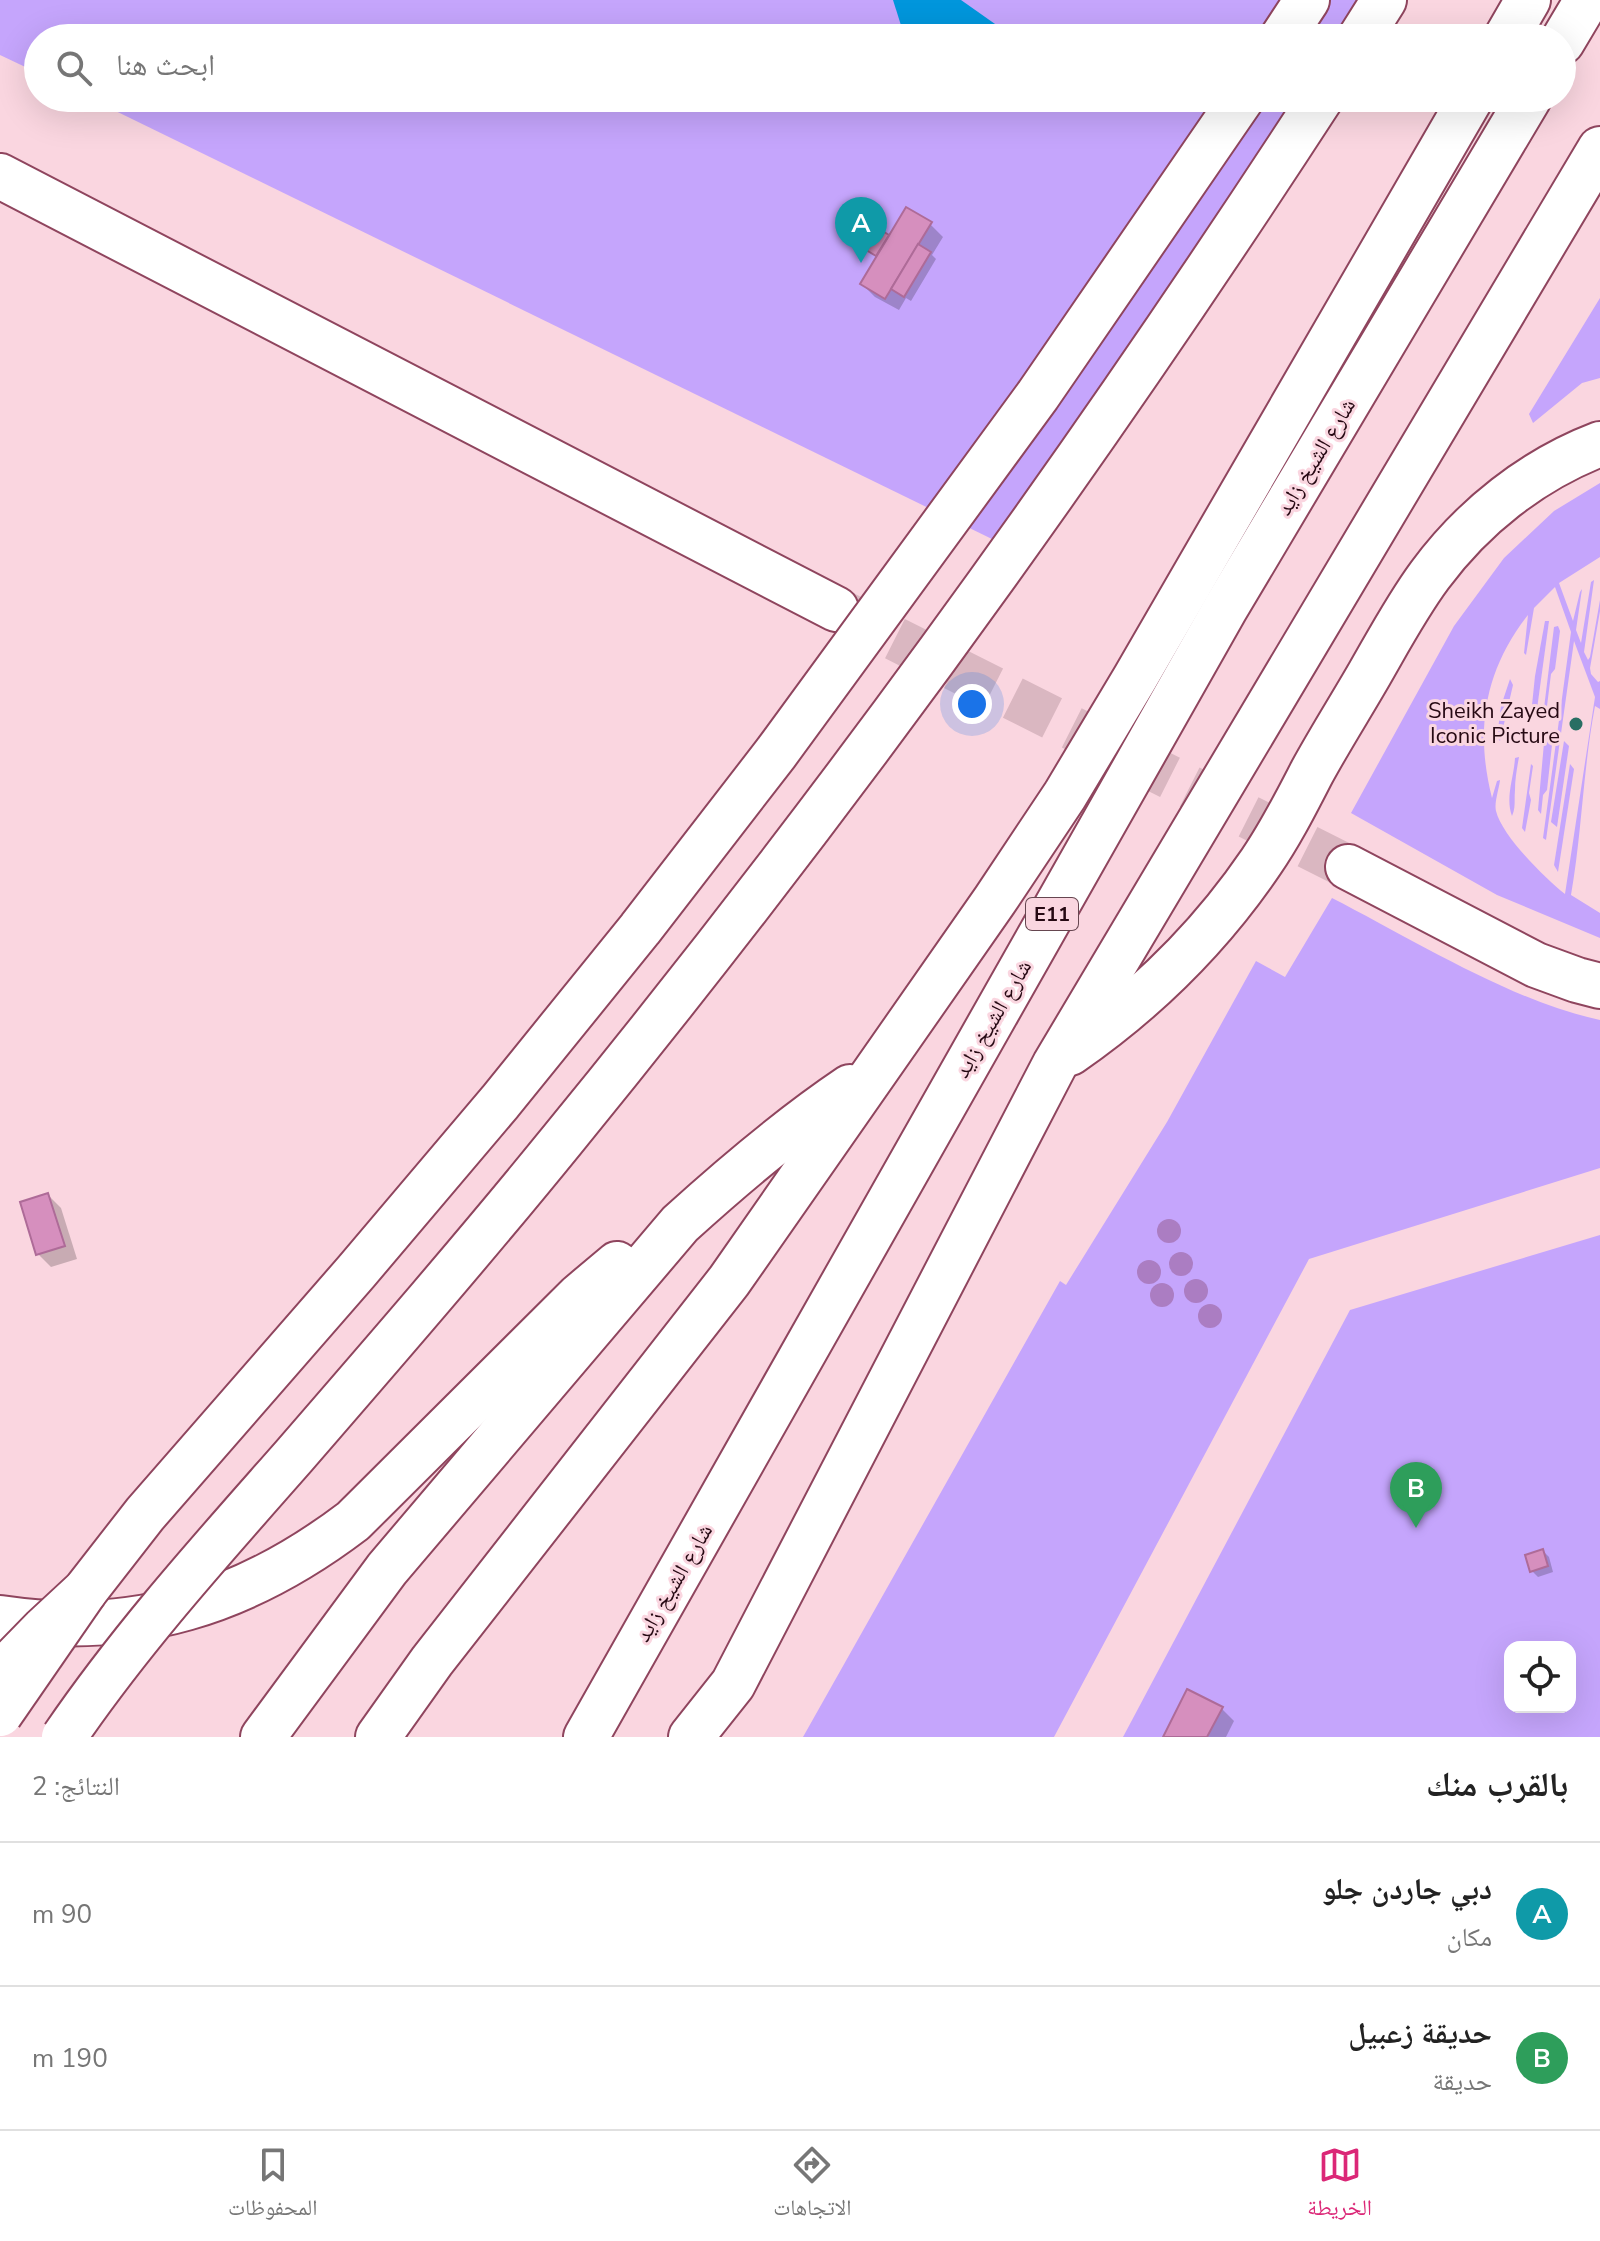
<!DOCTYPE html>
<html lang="ar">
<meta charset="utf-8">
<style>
:root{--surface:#fff;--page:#f2f2f2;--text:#222;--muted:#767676;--line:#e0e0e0;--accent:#db2777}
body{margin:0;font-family:"Nunito Sans","Noto Naskh Arabic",sans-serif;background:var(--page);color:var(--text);direction:rtl}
.controls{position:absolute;right:24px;bottom:24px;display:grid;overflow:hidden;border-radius:16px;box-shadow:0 8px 32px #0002}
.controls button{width:72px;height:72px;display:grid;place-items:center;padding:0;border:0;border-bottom:2px solid var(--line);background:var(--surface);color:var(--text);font:40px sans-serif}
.you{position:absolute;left:972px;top:704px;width:28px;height:28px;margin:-20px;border:6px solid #fff;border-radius:50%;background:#1a73e8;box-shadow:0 0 0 12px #1a73e833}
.badge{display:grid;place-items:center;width:52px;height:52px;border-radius:50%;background:var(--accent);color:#fff;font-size:26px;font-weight:700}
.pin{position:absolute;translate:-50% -66px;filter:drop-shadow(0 2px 4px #0008)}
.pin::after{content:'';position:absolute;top:42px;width:28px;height:24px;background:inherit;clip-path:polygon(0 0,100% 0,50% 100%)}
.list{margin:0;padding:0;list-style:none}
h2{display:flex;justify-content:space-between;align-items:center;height:104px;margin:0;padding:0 32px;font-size:34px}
h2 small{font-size:26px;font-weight:400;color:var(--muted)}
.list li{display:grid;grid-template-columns:52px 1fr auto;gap:24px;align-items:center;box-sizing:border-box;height:144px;padding:0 32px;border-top:2px solid var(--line)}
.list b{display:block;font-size:30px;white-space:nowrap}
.list p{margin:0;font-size:26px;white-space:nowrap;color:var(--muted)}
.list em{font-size:26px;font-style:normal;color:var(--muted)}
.icon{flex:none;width:44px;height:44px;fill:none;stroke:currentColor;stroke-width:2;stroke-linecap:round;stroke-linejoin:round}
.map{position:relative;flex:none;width:1600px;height:1737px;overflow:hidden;direction:ltr}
.search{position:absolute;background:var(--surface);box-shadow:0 8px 32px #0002;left:24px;right:24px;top:24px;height:88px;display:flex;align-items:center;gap:20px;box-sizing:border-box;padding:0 28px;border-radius:44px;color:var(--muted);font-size:30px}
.sheet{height:392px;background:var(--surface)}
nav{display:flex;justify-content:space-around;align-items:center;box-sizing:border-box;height:112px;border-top:2px solid var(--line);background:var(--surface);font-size:22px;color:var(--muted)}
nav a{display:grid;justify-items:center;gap:4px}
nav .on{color:var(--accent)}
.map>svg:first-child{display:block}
</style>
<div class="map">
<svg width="1600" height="1737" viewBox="0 0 1600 1737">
<rect width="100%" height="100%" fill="#fad6e0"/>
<g fill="#c5a5fc" fill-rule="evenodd">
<path d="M0 0H1397L1378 38H38V73L0 55Z"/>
<path d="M89 98H1340L994 540Z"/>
<path d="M1600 298V378L1582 383 1533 423 1529 414Z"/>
<path d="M1600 483V557L1559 583 1573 621 1580 592 1582 589 1576 630 1581 643 1591 582 1594 580 1584 652 1588 660 1590 657 1600 600V611L1590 668 1591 674 1598 682 1600 681V674V709L1595 706C1583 769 1582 832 1571 895L1600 913V938L1497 895 1351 813 1454 626 1504 558 1554 511ZM1555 587 1571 632 1543 838 1546 840 1574 641 1595 697 1565 894C1545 878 1502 836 1496 811 1494 803 1499 789 1500 780L1497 781 1492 798C1475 731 1484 671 1528 615L1524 653 1526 655 1534 608Z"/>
<path d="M1545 621H1549L1537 709 1532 705 1535 676Z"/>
<path d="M1558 626 1560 631 1555 669 1551 674 1547 706 1544 708 1554 627Z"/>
<path d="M1510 679 1513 685 1500 741 1497 737 1501 706Z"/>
<path d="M1550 736H1553L1547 790 1543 795 1541 814 1538 810 1544 743 1549 740Z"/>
<path d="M1564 741 1569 746 1557 827 1551 822Z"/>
<path d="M1519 757C1517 768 1515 779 1515 790 1514 800 1516 807 1512 816 1505 798 1514 777 1515 758Z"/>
<path d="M1531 764 1533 766 1529 793 1531 800 1525 832 1522 828Z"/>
<path d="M1570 764 1574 769 1558 872 1554 865Z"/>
<path d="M1332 898C1414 940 1511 1001 1600 1020V1168L1309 1259 1054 1737H803L1060 1281 1066 1285 1167 1122 1256 961 1285 977Z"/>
<path d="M1600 1235V1737H1123L1350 1310ZM1510 1647H1570V1707H1510Z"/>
</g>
<path fill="#0196dc" d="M893 0H961L1005 31 1002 38H905Z"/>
<g fill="#0003">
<path d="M930 224 943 237 932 255 936 259 911 301 906 298 899 310 875 297 862 284 878 258 861 245 872 227 890 238Z"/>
<path d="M48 1195 61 1208 77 1259 51 1267 38 1254Z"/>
<path d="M1543 1551 1549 1557 1553 1572 1538 1577 1532 1571Z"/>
<path d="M1221 1708 1234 1721 1226 1737H1165Z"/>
</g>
<g fill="#d68fbe" stroke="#ae6b98" stroke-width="2">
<path d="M906 207 932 222 885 299 860 284Z"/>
<path d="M871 224 889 235 876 256 858 245Z"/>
<path d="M918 244 931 252 904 297 891 289Z"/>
<path d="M48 1193 65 1246 36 1255 20 1202Z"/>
<path d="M1543 1549 1548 1566 1530 1572 1525 1555Z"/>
<path d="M1187 1689 1223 1707 1207 1737H1163Z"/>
</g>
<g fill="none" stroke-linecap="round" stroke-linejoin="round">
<path stroke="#dab7c1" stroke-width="44" stroke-dasharray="44 22" stroke-linecap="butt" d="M836 609 1348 867"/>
<g stroke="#8f455e" stroke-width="48">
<g id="trunk">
<path d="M1282 38 1307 0"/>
<path d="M1360 38 1384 0"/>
</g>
</g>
<g stroke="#8f455e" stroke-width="48">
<g id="motorway">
<path d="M1506 38 1528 0"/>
<path d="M1562 42 1587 0"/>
<path d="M0 176 836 609"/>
<path d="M1348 867 1536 965 1577 980 1600 986"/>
<path d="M1070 1053C1145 1001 1210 937 1261 862 1281 833 1296 803 1312 772 1330 739 1351 706 1370 673 1389 640 1407 606 1430 575 1473 517 1532 470 1600 444"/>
<path d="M0 1618C135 1638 245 1603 353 1521L579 1296 617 1264"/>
<path d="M263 1737 387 1569 680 1224C734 1175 789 1128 850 1087"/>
<path d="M378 1737 432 1661 729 1281 995 900 1065 795 1135 678 1471 98"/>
<path d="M586 1737 1225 609 1529 98"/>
<path d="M691 1737 733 1684 1055 1064 1600 149"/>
</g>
</g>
<use href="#trunk" stroke="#fff" stroke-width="44"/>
<use href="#motorway" stroke="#fff" stroke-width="44"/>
<g stroke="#8f455e" stroke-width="48" stroke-linecap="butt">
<g id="trunk-bridge">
<path d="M0 1674 44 1629 85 1591 145 1514 356 1272 500 1102 640 929 776 753 1038 395 1242 98"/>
<path d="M64 1737C133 1636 214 1547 294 1456 385 1351 476 1246 563 1139 835 806 1087 458 1321 98"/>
</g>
</g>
<g stroke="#8f455e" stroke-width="48" stroke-linecap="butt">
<path id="motorway-bridge" d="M0 1714 85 1591"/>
</g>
<use href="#trunk-bridge" stroke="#fff" stroke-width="44"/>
<use href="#motorway-bridge" stroke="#fff" stroke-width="44"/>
</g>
<g fill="#ab7dc2">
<circle cx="1169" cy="1231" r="12"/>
<circle cx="1181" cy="1264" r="12"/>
<circle cx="1149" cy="1272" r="12"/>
<circle cx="1196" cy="1291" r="12"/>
<circle cx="1162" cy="1295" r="12"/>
<circle cx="1210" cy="1316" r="12"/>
</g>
<circle fill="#296e63" stroke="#fad6e0" stroke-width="3" cx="1576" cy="724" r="8"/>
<g text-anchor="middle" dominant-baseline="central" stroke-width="6" stroke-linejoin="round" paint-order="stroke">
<rect fill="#fad6e0" stroke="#664650" stroke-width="2" x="1026" y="898" width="52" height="32" rx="6"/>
<g font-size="20" font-weight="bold" fill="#260913">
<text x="1052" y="914">E11</text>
</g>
<g font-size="22" fill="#260913" stroke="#fad6e0">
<text transform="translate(1316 457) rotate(-59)">شارع الشيخ زايد</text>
<text transform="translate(993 1019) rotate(-60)">شارع الشيخ زايد</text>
<text transform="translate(674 1583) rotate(-60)">شارع الشيخ زايد</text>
</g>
<g font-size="22" fill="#260913" stroke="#fad6e0" text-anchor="end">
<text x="1560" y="711">Sheikh Zayed<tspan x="1560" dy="25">Iconic Picture</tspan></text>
</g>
</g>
</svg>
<div class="controls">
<button><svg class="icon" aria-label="locate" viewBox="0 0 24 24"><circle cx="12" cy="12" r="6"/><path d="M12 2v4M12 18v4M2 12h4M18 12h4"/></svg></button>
</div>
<div class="you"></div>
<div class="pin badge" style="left:861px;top:263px;background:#0f9aa8">A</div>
<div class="pin badge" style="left:1416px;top:1528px;background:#2e9e5b">B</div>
<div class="search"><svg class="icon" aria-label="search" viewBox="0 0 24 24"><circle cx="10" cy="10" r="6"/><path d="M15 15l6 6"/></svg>ابحث هنا</div>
</div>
<section class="sheet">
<h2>بالقرب منك<small>النتائج: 2</small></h2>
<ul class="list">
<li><span class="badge" style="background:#0f9aa8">A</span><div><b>دبي جاردن جلو</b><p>مكان</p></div><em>90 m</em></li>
<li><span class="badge" style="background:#2e9e5b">B</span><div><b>حديقة زعبيل</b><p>حديقة</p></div><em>190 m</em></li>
</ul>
</section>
<nav>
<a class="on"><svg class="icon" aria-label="map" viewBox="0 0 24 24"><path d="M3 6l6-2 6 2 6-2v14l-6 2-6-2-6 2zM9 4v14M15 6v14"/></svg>الخريطة</a>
<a><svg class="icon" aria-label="directions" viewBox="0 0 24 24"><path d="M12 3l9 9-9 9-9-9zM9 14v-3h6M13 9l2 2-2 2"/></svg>الاتجاهات</a>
<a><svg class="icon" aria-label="saved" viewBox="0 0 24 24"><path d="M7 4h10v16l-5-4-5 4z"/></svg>المحفوظات</a>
</nav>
